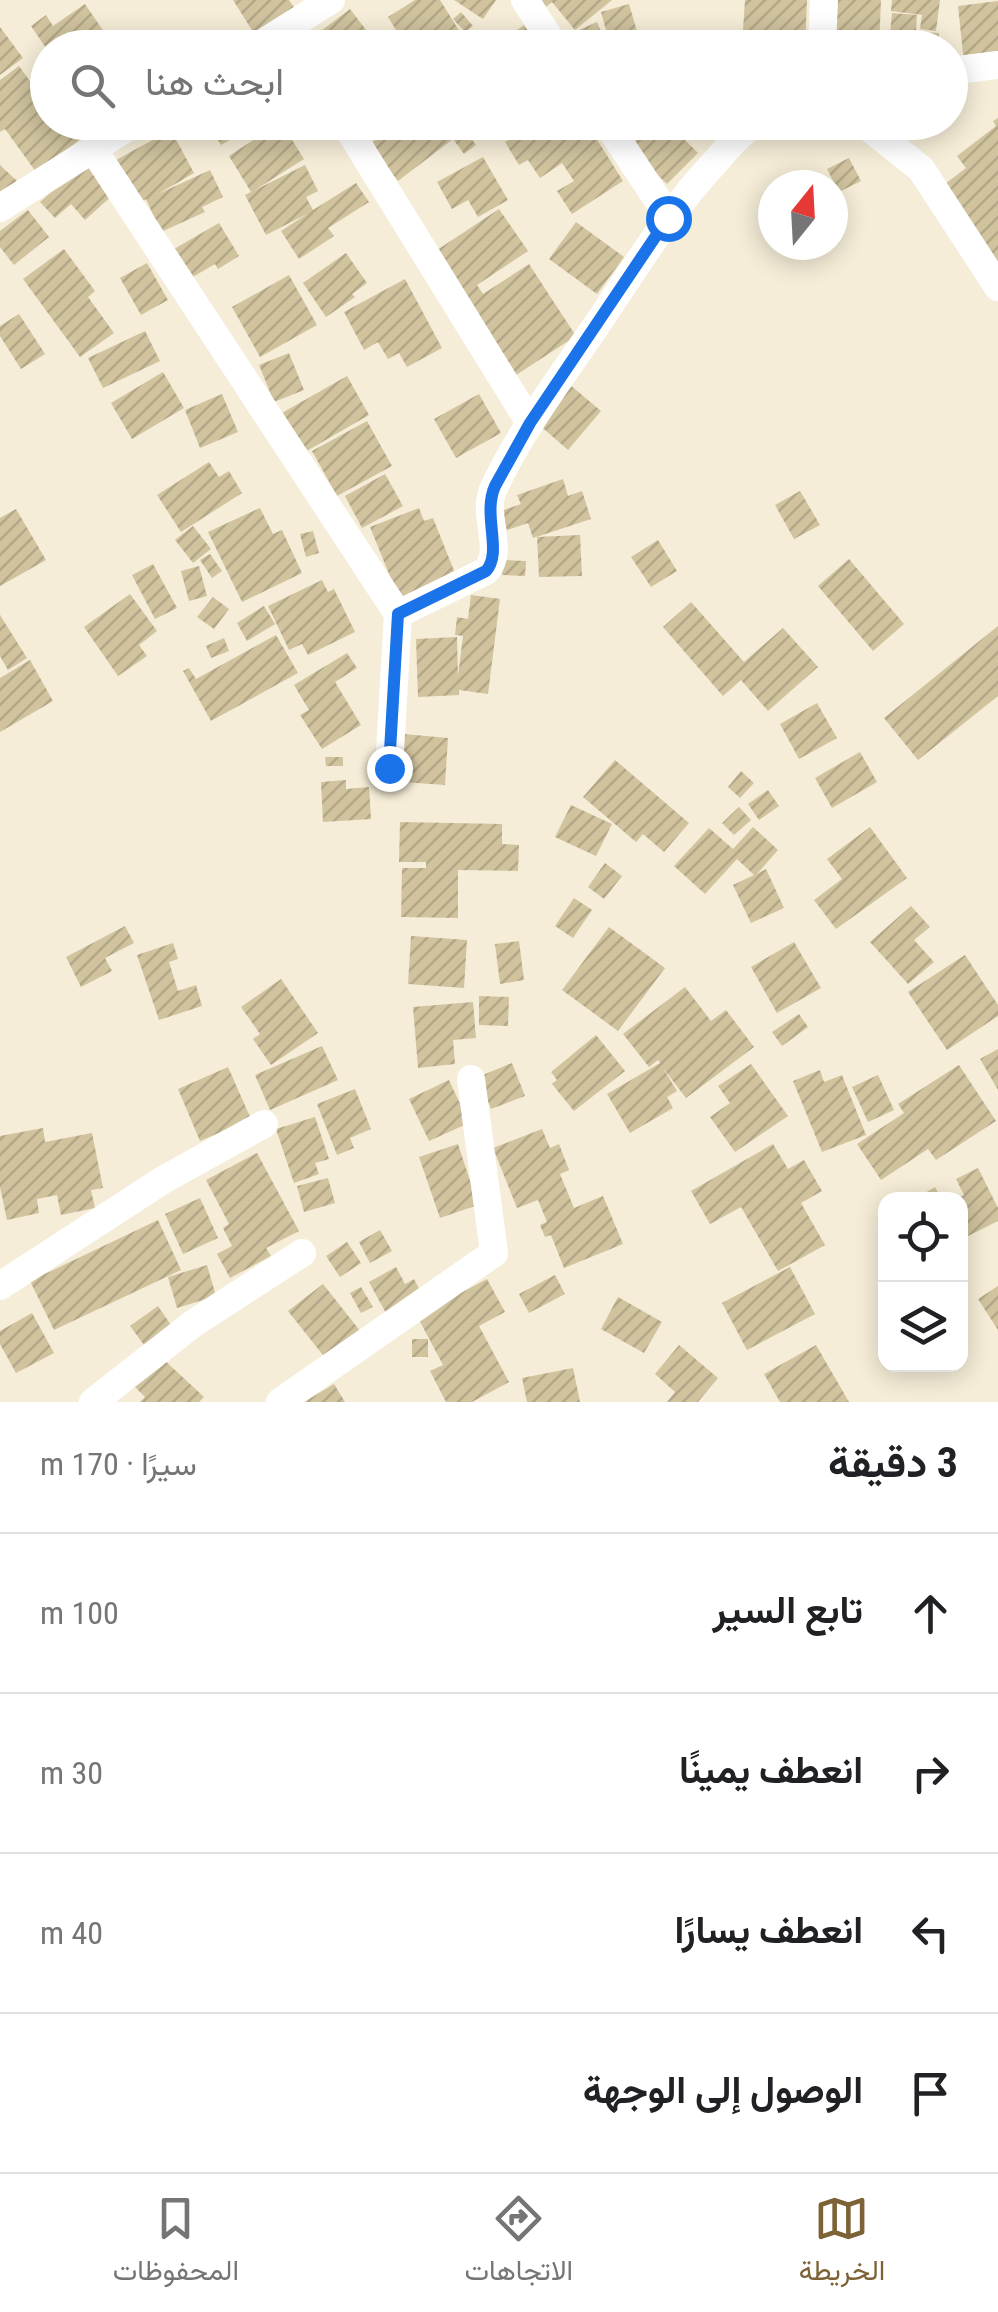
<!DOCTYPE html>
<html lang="ar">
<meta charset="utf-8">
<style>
:root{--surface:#fff;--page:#f2f2f2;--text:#202124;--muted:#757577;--line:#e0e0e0;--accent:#7c6234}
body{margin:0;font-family:"Roboto Condensed",Vazirmatn,sans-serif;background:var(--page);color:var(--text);direction:rtl}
.controls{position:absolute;right:30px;bottom:30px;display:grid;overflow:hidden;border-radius:20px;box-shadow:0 5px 25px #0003}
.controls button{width:90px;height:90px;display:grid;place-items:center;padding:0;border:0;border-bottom:2px solid var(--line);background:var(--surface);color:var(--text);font:50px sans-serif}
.compass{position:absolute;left:758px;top:170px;width:90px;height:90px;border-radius:50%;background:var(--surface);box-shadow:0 5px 25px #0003;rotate:18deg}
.stop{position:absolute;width:30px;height:30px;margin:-22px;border:8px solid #1a73e8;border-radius:50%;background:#fff}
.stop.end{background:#1a73e8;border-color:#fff;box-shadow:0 2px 10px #0008}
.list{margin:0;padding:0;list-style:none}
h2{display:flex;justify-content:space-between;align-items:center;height:130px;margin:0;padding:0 40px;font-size:42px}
h2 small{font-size:32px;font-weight:400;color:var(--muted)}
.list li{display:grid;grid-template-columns:65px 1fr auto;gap:30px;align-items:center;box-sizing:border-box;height:160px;padding:0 40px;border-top:2px solid var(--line)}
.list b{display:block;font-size:38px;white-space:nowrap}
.list em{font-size:32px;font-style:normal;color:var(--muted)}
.icon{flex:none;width:55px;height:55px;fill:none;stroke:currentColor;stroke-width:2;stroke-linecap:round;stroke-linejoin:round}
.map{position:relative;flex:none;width:998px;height:1402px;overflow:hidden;direction:ltr}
.search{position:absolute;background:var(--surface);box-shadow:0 5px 25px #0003;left:30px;right:30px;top:30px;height:110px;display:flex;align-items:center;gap:25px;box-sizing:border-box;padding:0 35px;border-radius:55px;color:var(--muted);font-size:38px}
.sheet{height:770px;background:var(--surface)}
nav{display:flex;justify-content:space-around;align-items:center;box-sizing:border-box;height:140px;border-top:2px solid var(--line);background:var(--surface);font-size:28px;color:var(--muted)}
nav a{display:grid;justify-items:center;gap:5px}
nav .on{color:var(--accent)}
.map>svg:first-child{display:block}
</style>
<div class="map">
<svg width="998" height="1402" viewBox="0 0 998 1402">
<defs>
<pattern id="building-hatch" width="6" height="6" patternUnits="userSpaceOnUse" patternTransform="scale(2.5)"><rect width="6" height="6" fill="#d0c39e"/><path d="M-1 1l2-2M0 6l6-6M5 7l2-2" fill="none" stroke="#b3a788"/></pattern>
</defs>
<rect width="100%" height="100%" fill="#f5edd7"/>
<g fill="url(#building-hatch)">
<path d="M233 0H289L296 10 255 35Z"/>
<path d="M415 0H440L470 48H407L388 17Z"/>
<path d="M454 0H496L483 19Z"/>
<path d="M536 0H612L575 30 552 2 543 9Z"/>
<path d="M745 0H807L805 48 742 45Z"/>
<path d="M827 0H881L879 48 826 46Z"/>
<path d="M892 0H940L936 31 920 29 922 15 891 11Z"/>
<path d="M998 1V60L964 63 958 6Z"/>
<path d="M85 4 115 48H46L31 26 46 15 53 26Z"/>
<path d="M629 4 641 45 611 48 601 12Z"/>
<path d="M350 9 380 48H315L309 40Z"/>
<path d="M461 12 473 26 465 32 453 19Z"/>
<path d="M892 13 917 15 916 31 939 33 938 48H889Z"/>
<path d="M597 22 608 48H577L570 34Z"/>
<path d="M524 25 540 48H492Z"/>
<path d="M0 27 23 58 0 75Z"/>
<path d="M19 66 38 92 48 85V122H81L89 133 36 172 5 129 0 132V80Z"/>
<path d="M998 118V263L941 187 966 168 957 156 996 126 993 121Z"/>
<path d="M207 122H261L221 145Z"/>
<path d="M281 122 304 159 255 190 305 165 318 191 306 197 313 210 356 183 369 202 328 228 334 236 299 259 281 231 307 214 266 235 245 195 251 192 229 156Z"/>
<path d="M398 122H459L476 145 464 154 453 139 398 181 370 144Z"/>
<path d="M496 122H530L525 129 534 122H586L623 181 572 214 557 191 574 181 562 163 540 178 528 160 519 165 505 142 514 136Z"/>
<path d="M653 122H667L698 153 667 184 629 147Z"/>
<path d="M171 130 194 173 158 194 210 170 223 197 202 207 205 212 161 232 146 199 139 203 116 160Z"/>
<path d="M483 157 508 200 478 217 468 200 452 209 437 182Z"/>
<path d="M849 158 861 181 839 192 827 169Z"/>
<path d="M85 162 114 194 85 220 71 204 55 218 40 202Z"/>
<path d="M0 165 18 182 0 201Z"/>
<path d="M499 209 528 251 477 285 483 294 529 264 576 336 513 377 431 254Z"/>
<path d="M28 210 49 237 14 265 0 247V231Z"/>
<path d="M576 222 624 257 597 294 549 259Z"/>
<path d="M219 223 239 256 218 269 215 264 191 278 174 249Z"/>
<path d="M64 249 95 291 88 297 114 333 80 357 23 279Z"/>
<path d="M346 253 367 283 352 294 355 297 326 317 303 283Z"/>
<path d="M147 263 168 300 141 315 120 278Z"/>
<path d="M289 275 317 325 260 357 232 307Z"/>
<path d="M405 279 442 348 407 367 399 353 388 359 378 342 364 350 344 312Z"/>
<path d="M19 314 45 354 21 369 0 336V326Z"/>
<path d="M145 331 160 361 103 388 88 358Z"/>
<path d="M289 353 304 390 274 402 259 365Z"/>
<path d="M163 372 184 408 132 439 111 403Z"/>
<path d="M347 376 369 415 305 452 282 413Z"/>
<path d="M569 384 601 411 568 450 537 423Z"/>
<path d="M222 394 238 432 200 448 185 410Z"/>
<path d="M479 394 501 433 456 458 434 419Z"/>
<path d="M367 421 392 466 337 496 312 451Z"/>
<path d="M209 462 219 477 229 471 242 493 181 532 157 495Z"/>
<path d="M385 474 403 506 362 528 345 496Z"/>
<path d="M563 479 568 496 582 491 591 519 533 538 528 523 507 530 501 511 521 504 517 495Z"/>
<path d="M800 491 820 525 794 539 775 505Z"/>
<path d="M260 508 273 534 282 530 302 573 242 602 208 532Z"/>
<path d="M419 508 424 521 433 518 457 578 400 601 370 527Z"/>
<path d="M16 509 46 560 0 586V518Z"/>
<path d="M193 526 211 549 193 563 175 540Z"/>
<path d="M313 531 319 553 306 557 300 534Z"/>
<path d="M580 535 582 576 539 577 537 537Z"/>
<path d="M658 540 677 571 651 587 631 557Z"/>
<path d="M210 554 222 571 212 578 200 560Z"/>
<path d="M849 559 904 624 873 651 818 586Z"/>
<path d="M502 560 526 561 525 576 502 575Z"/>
<path d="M153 564 177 608 155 619 132 575Z"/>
<path d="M199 566 207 596 189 601 181 571Z"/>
<path d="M322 580 328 592 334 589 355 632 308 655 302 644 289 650 268 606Z"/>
<path d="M130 594 157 631 139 645 147 656 118 676 84 627Z"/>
<path d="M471 595 500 599 488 694 459 690V695L418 697 416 639 457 637 458 676 463 636 455 635 457 617 468 619Z"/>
<path d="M213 597 229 609 214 629 197 617Z"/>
<path d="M691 602 744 662 783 628 818 667 768 711 741 680 723 696 663 627Z"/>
<path d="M264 606 275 624 247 641 237 623Z"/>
<path d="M0 615 27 658 8 670 0 656Z"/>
<path d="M998 626V696L918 760 884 718Z"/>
<path d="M276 635 298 673 211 721 183 671 189 668 196 679Z"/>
<path d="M224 638 229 651 211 658 206 646Z"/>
<path d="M347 653 357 668 335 682 361 725 322 749 300 715 309 710 294 685Z"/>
<path d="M30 660 53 701 0 732V678Z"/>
<path d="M817 703 837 738 799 759 780 724Z"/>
<path d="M404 734 448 738 445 785 401 782Z"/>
<path d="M860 752 877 782 832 808 815 778Z"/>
<path d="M325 757H343V766H326Z"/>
<path d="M615 760 689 823 664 852 643 834 636 842 583 797Z"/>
<path d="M741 771 754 783 740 798 728 787Z"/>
<path d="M346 780V789L369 787 371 819 323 822 321 782Z"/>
<path d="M768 790 779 806 759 820 748 804Z"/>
<path d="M571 805 612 824 596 856 555 837Z"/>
<path d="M739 807 751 820 734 835 722 823Z"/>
<path d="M400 822 502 824V844L519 845 518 871 458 870V918L401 917 402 868H426V862H399Z"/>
<path d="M753 827 778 850 757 874 766 869 784 908 751 923 733 885 754 875 737 859 705 894 674 866 709 828 733 849Z"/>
<path d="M870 827 907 878 836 929 814 900 842 879 827 859Z"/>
<path d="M605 863 622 876 604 899 588 887Z"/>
<path d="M574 898 592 910 573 938 555 926Z"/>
<path d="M911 906 930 927 914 940 934 962 908 984 870 942Z"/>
<path d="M125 926 134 943 105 958 112 971 81 987 66 957Z"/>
<path d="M609 927 665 968 618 1031 562 990Z"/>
<path d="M411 936 467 940 464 988 408 984Z"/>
<path d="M519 941 524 980 500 984 495 944Z"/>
<path d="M794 942 821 988 777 1013 751 967Z"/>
<path d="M173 943 178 959 169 962 178 991 196 985 202 1006 159 1020 137 955Z"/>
<path d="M965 955 998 1005V1016L947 1050 908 992Z"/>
<path d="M281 979 318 1033 271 1065 253 1039 260 1034 241 1007Z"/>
<path d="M685 987 711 1021 726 1010 754 1047 686 1098 663 1068 677 1091 667 1097 673 1108 630 1133 607 1094 660 1063 658 1060 649 1067 623 1034Z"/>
<path d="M479 996 509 997 508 1026 479 1025Z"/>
<path d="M473 1002 476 1038 453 1040 455 1064 418 1068 413 1007Z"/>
<path d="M799 1014 808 1027 782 1046 772 1032Z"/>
<path d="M596 1035 625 1071 574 1111 552 1084 557 1080 551 1072Z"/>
<path d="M322 1046 338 1080 270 1110 255 1075Z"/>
<path d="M998 1049V1090L980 1059Z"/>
<path d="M512 1063 525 1096 491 1109 478 1077Z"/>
<path d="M751 1064 788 1116 735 1152 710 1117 730 1103 718 1086Z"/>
<path d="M959 1065 996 1121 936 1160 928 1149 881 1180 857 1144 904 1113 898 1104Z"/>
<path d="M228 1067 251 1119 200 1141 178 1089Z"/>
<path d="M820 1070 824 1082 842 1075 866 1135 822 1152 793 1081Z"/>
<path d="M878 1075 894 1110 868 1122 852 1087Z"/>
<path d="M449 1080 469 1123 429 1141 409 1099Z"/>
<path d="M355 1089 371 1129 350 1138 354 1148 337 1155 317 1104Z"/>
<path d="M315 1117 329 1159 315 1163 319 1174 294 1183 276 1129Z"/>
<path d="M43 1128 45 1142 92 1133 103 1188 91 1190 95 1208 61 1215 57 1195 37 1199 39 1213 7 1220 0 1187V1136Z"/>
<path d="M542 1129 550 1148 559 1144 569 1170 560 1174 574 1208 603 1196 623 1244 564 1268 551 1235 545 1237 540 1225 547 1222 538 1200 517 1208 493 1148Z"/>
<path d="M458 1144 478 1205 440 1218 419 1157Z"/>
<path d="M773 1144 788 1169 804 1160 822 1191 801 1203 825 1245 778 1271 741 1207 710 1224 691 1191Z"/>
<path d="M257 1153 299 1231 266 1248 271 1256 230 1278 217 1254 232 1246 223 1228 229 1224 206 1180Z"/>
<path d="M978 1168 998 1208V1221L966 1237 960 1225V1197L964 1195 956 1179Z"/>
<path d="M328 1178 335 1203 304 1212 297 1186Z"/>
<path d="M935 1187 942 1200H913Z"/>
<path d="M200 1198 218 1238 183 1254 165 1214Z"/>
<path d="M158 1220 181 1270 54 1330 30 1281Z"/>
<path d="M380 1230 392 1251 370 1263 359 1242Z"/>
<path d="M347 1242 361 1263 340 1277 326 1256Z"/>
<path d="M207 1265 216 1296 177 1308 168 1277Z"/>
<path d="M396 1267 405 1284 414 1279 423 1296 387 1315 369 1282Z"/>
<path d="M790 1267 815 1314 747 1350 722 1303Z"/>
<path d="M555 1275 565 1294 529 1313 519 1294Z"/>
<path d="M487 1279 505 1312 479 1326 509 1382 472 1402H446L430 1371 443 1365 417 1316Z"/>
<path d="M323 1284 361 1332 326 1359 288 1311Z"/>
<path d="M998 1286V1330L978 1299Z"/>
<path d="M361 1287 373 1307 361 1313 350 1293Z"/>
<path d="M618 1297 662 1322 644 1353 601 1329Z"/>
<path d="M158 1306 177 1334 150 1353 130 1326Z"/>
<path d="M32 1313 54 1353 16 1373 0 1344V1331Z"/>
<rect x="412" y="1339" width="16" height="18"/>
<path d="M679 1345 718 1378 698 1402H667L675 1392 655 1374Z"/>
<path d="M816 1345 849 1402H780L764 1374Z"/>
<path d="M161 1357 204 1397 199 1402H140L145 1397 134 1386Z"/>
<path d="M573 1368 580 1402H527L522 1378Z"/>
<path d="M334 1384 345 1402H304Z"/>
</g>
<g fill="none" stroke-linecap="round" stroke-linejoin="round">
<g stroke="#fff" stroke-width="28">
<path d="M525 0 556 48"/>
<path d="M255 48 331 0"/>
<path d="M822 48 824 0"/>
<path d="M950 71 998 65"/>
<path d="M344 122 530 423"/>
<path d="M606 122 669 217"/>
<path d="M862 122 921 169 998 287"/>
<path d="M93 149 398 614 389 768"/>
<path d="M0 208 136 122"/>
<path d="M398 614 486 571C505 550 482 515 493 490 521 429 563 375 600 320 637 265 672 207 718 159 730 145 741 132 757 122"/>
<path d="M0 1286 163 1180 264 1124"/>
<path d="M93 1402 194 1323 302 1253"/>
<path d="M280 1402 494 1253 471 1079"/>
</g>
</g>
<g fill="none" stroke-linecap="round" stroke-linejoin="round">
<path stroke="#1a73e8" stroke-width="12" d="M389 768 398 614 486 571C503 552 482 515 495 486L530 423 668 218"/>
</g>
</svg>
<div class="controls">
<button><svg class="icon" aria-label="locate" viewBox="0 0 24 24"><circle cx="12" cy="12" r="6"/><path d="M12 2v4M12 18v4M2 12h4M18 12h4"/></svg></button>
<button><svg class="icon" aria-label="layers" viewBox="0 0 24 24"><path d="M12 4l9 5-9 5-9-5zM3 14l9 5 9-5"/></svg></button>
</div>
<svg class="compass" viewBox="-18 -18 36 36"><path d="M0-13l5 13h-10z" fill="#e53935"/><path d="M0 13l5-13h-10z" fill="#757577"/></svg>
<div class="stop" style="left:668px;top:218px"></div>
<div class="stop end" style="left:389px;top:768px"></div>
<div class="search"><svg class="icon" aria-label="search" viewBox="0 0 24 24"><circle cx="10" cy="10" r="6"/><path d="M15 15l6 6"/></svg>ابحث هنا</div>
</div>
<section class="sheet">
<h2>3 دقيقة<small>سيرًا · 170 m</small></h2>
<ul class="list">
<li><svg class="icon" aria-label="ahead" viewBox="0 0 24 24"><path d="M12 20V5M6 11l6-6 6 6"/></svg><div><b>تابع السير</b></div><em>100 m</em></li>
<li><svg class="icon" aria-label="right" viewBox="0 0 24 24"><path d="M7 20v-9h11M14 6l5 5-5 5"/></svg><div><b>انعطف يمينًا</b></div><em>30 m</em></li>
<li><svg class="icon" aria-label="left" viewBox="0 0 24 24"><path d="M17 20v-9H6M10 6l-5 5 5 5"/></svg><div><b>انعطف يسارًا</b></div><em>40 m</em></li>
<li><svg class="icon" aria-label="arrive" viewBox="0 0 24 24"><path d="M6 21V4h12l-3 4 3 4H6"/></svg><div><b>الوصول إلى الوجهة</b></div></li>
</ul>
</section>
<nav>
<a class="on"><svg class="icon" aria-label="map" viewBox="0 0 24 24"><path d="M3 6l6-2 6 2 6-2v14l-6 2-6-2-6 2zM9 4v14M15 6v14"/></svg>الخريطة</a>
<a><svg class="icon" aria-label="directions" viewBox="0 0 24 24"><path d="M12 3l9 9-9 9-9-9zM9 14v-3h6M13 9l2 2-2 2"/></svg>الاتجاهات</a>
<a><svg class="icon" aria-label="saved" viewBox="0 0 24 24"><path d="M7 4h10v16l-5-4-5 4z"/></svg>المحفوظات</a>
</nav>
